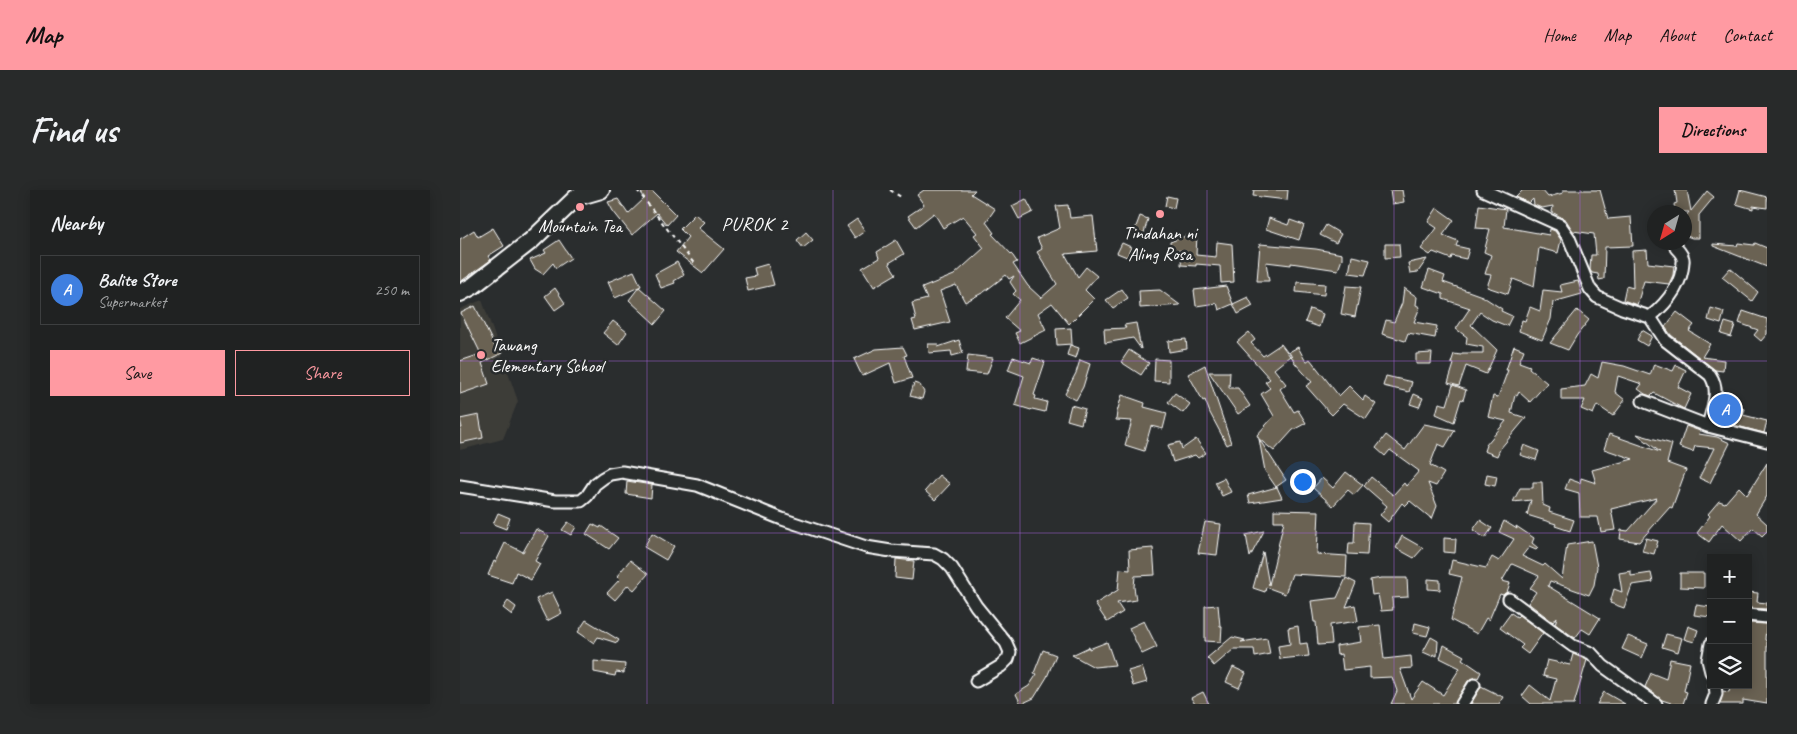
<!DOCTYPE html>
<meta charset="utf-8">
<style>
:root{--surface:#202222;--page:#282a2a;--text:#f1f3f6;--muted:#a2a4a5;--line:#3d3f40;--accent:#ff9aa2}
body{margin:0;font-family:Caveat,sans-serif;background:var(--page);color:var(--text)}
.controls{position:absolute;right:15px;bottom:15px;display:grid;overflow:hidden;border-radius:0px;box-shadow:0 2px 12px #0003}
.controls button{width:45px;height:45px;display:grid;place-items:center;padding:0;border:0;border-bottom:1px solid var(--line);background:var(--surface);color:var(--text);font:25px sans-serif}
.compass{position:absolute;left:1187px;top:15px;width:45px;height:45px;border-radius:50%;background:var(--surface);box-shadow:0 2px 12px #0003;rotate:217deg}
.you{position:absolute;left:842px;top:291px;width:18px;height:18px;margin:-12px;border:4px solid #fff;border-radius:50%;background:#1a73e8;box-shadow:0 0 0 8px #1a73e833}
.badge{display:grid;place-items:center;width:32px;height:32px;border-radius:50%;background:var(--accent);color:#fff;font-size:16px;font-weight:700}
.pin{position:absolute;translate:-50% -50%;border:2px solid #fff;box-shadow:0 1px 5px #0006}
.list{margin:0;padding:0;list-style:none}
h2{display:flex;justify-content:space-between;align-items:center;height:65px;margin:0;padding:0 20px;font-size:21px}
h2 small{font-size:16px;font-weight:400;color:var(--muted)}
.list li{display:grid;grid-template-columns:32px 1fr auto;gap:15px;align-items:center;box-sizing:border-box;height:70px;margin:0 10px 10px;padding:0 10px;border:1px solid var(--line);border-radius:0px}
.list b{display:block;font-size:19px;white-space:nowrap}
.list p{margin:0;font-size:16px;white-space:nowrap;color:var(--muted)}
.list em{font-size:16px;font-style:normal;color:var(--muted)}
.actions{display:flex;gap:10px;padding:15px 20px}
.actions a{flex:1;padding:11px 0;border:1px solid var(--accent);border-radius:0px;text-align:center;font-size:18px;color:var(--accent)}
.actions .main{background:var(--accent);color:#111}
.icon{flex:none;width:28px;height:28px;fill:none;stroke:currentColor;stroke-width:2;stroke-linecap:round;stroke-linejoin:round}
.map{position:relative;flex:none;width:1307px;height:514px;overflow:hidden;border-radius:0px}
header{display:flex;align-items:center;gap:30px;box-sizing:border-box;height:70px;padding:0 25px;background:var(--accent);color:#111}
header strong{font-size:24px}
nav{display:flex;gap:28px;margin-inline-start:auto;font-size:18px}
.intro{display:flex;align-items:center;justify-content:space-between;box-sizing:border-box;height:120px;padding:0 30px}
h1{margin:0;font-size:35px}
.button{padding:12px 22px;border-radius:0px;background:var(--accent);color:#111;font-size:18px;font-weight:700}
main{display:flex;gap:30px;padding:0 30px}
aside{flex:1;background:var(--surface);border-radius:0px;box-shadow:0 2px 12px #0003}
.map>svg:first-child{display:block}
</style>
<header>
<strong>Map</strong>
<nav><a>Home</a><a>Map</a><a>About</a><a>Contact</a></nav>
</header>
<div class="intro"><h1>Find us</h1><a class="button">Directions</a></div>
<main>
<aside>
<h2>Nearby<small></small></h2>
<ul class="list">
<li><span class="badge" style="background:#3f7fe0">A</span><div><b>Balite Store</b><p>Supermarket</p></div><em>250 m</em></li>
</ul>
<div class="actions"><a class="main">Save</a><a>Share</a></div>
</aside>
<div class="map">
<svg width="1307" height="514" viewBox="0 0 1307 514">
<rect width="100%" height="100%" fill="#2a2d2e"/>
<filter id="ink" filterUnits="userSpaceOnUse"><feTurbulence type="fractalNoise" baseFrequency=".02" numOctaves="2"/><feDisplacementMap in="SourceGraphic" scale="10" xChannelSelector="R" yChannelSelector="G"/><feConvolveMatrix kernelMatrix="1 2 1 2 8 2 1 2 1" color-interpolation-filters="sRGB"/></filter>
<g filter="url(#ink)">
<path fill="#3d3d39" d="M22 110 58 211 43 249 0 260V119Z"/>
<g fill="#6a6252" stroke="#fff">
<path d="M188 0H191L216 25 207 35 197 23 172 45 153 21 148 12 158 9 168 24 185 8 181 3Z"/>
<path d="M464 0H515L511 4 535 19 526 32 534 43 532 44 553 66 557 72 553 74 568 96 581 108 597 94 577 62 582 59 577 48 600 38 596 16 608 15 610 28 633 26 637 61 605 64 618 87 626 77 637 86 625 100 634 109 609 134 592 113 578 123 586 140 560 153 555 143 560 141 545 128 560 110 553 104 556 101 550 92 554 86 549 89 546 85 524 102 505 112 496 95 480 101 490 132 455 140 452 130 456 129 452 113 467 109 462 98 494 85 524 58 514 45 517 43 503 26 483 38 474 23 456 37 448 26 464 15 457 5Z"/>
<path d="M794 0H828L827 10 793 6Z"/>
<path d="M930 0H942L944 12 932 14Z"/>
<path d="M1063 0H1082L1088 7 1103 3V0H1140L1148 29 1171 27 1173 56 1145 57 1144 89 1139 90 1138 84 1132 83 1130 80 1131 65H1136L1134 44 1113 41 1106 30 1092 22 1093 16 1082 18 1074 15 1073 9 1069 13 1056 7Z"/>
<path d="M1215 0H1227L1231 21 1247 1 1254 7 1239 25V48H1232L1224 45V28L1229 22H1215L1214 14 1217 13Z"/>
<path d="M1280 0 1307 7V18L1293 16V19L1276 14Z"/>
<path d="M707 6 716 8 714 18 705 16Z"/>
<path d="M566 9 573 22 559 29 552 16Z"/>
<path d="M1019 15 1046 19 1044 37 1089 45 1090 39 1095 41 1101 50 1098 63 1079 58 1074 97 1053 89 1048 104 1027 97 1031 85 1025 84 1031 65 1024 62 1030 39 1016 38Z"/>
<path d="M977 18 994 30 983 45 998 51 996 56 1009 59 1006 69 992 66 991 69 973 62 970 65 961 59 977 38 968 32Z"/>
<path d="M235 24 244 32 238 38 264 59 243 83 216 62 228 47 220 39Z"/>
<path d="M680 26 688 29 683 46 674 42Z"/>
<path d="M809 28 828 35 830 30 844 35 839 50 806 39Z"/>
<path d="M397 29 405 41 395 48 387 36Z"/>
<path d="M866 35 881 44 876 53 860 45Z"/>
<path d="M33 38 44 56 28 66 31 70 0 92V49L14 40 18 47Z"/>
<path d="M346 42 353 50 343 58 337 50Z"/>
<path d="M731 44H737L736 65 756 67 757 52 772 54 774 92 761 93 760 76 736 74V76L721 75 722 61 710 60V52Z"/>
<path d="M99 50 111 68 96 78 93 73 83 84 75 79 70 70 86 63 84 60Z"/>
<path d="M436 50 444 64 429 73 436 84 414 97 402 78 419 68 417 62Z"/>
<path d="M662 53 671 57 667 67 657 63Z"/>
<path d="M1278 53 1294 55 1295 53 1307 58V77L1253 56V54L1277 56Z"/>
<path d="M800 54 856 59 882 64V69L878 80 831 73V75L806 72 809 91H797Z"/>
<path d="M925 54H939L940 67 925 68Z"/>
<path d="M1187 60 1188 73 1214 76 1213 85 1209 94 1184 91 1177 115 1163 110 1166 96 1173 98 1172 61Z"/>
<path d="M892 66 910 70 905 85 889 83Z"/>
<path d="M967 69 958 82 950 83 948 73Z"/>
<path d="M217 72 224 85 214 91 215 93 201 98 195 84Z"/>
<path d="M308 74 314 95 288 101 285 88 296 86 294 78Z"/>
<path d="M1270 78 1298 102 1292 111 1262 87Z"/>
<path d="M969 80 985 86 983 92 1022 106 1042 119 1041 121 1052 126 1047 136 1032 130 1020 122 1011 135 1037 160 1026 184 1006 176 999 196 988 193 994 174 991 173 994 164 1001 165 1002 163H1023V157L1006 154 1007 147 996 139 1010 118 983 109V104L963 97Z"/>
<path d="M174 81 181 96 155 108 148 92Z"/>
<path d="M1118 91 1122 104 1093 112 1091 129 1082 150 1059 141 1062 130 1065 131 1070 117 1080 121 1083 100 1102 102 1100 95Z"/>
<path d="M837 92 865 94 864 105 836 102Z"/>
<path d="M766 96 773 114 759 120 757 113 736 116 734 100Z"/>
<path d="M886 96 901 97 895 127 881 124Z"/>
<path d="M179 97 206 121 195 134 169 110Z"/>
<path d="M95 98 105 113 95 120 85 106Z"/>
<path d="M944 98 957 107 956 115 960 117 954 132 977 136 975 148 948 143 945 151 922 144 926 130 934 132 942 113Z"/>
<path d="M662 99 668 108 653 118 646 110Z"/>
<path d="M700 100 720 115 680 118 679 101Z"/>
<path d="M788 107 793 116 778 124 773 114Z"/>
<path d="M15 116 36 159 40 158 42 163 22 173 29 194 0 204V171L21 164 1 123Z"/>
<path d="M1251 118 1264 122 1261 134 1248 130Z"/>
<path d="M850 119 863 124 859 137 845 132Z"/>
<path d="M1117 120 1129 130 1117 145 1108 160 1090 153Z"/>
<path d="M1283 121 1307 129V144L1301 151 1294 145 1298 140 1279 133Z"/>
<path d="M1217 122 1234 135 1229 141 1250 154 1242 167 1264 170 1263 181 1255 180 1211 145 1205 137Z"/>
<path d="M153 131 167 142 158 155 143 143Z"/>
<path d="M1265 132 1275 135 1271 147 1261 144Z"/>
<path d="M676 133 681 159 673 148 645 153 644 139 666 138 664 135Z"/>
<path d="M611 138 612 154 597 155 596 139Z"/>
<path d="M1182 140 1192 146 1187 156 1177 150Z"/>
<path d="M789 142 795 150 791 153 803 166 821 154 830 166 814 179 826 194 820 199 834 222 838 220 846 233 833 240 814 261 799 249 797 245 814 226 801 204 810 198 805 192 810 189 777 152Z"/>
<path d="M726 149 727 159 709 162 708 151Z"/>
<path d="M499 150 503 163 492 166 491 161 469 163 468 154H478V157Z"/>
<path d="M610 155 619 158 616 168 607 165Z"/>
<path d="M1054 156 1064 160 1059 172 1070 176 1069 178 1087 193 1070 212 1059 202 1057 206 1055 205 1051 223 1066 228 1040 259 1037 266 1024 261 1026 255 1046 231 1028 227 1033 206 1038 207 1048 180H1046Z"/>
<path d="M443 157 447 165 444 166 452 188 436 193 430 173 402 186 394 169 416 159Z"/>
<path d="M838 157 846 172 850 169 879 206 889 196 903 210 905 206 916 214 906 229 883 214 872 225 868 221 846 196 852 192 835 173 829 162Z"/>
<path d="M669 160 689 173 681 185 661 172Z"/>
<path d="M972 163 971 174H956V164Z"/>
<path d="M508 165 533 168 527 184 506 182Z"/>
<path d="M553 167 571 173 573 168 585 172 574 205 576 206 575 209 587 212 585 222 572 219 571 220 555 215 564 186 548 180Z"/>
<path d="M695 169 709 170V192L694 191Z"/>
<path d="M620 170 630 174 623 197 616 210 605 204 616 183Z"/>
<path d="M1142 172 1164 176 1190 185 1194 174 1213 181 1216 175 1226 180 1218 197 1231 204 1224 219 1194 203 1191 206 1185 204 1178 199 1182 194 1158 186 1155 202 1165 210 1153 226 1137 215 1133 224 1121 219 1125 210H1101V199L1125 196 1131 184 1138 188Z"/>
<path d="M745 175 771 253 767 255 750 223 745 210 743 211 728 184Z"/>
<path d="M749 182H770L769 198H778L790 216 778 224Z"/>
<path d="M926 186 952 192 949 202 923 196Z"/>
<path d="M454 193 460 195 464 202 462 209 450 206Z"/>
<path d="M993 195 1006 200 1003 210 1001 209 994 232 976 224 979 213 987 215Z"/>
<path d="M715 203 730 214 723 223 708 212Z"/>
<path d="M954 204 963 208 959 217 950 214Z"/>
<path d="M662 205 685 213 684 217 707 223 703 239 691 236 684 261 665 255 672 231 656 230 657 222Z"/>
<path d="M1266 214 1285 219 1283 225 1307 231 1304 243 1262 232Z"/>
<path d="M611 215 625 219 621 234 607 230Z"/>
<path d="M19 225 23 248 0 253V238H2L0 229Z"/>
<path d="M964 234 995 240 985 257 978 254 970 275 984 283 976 296 968 293 977 316 972 329 950 311 945 316 942 313 928 332 920 325 927 316 904 296 911 287 933 305 944 293 946 296 959 281 930 260 925 266 916 258 926 245 945 260Z"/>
<path d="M1226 236 1240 241 1239 244 1257 247 1270 253 1250 293 1239 288 1254 258 1235 256 1233 262 1219 257Z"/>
<path d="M1149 244 1200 262 1177 244 1212 254 1207 273 1226 280 1212 318 1210 317 1179 352 1160 349 1161 340 1168 341 1197 308 1151 319 1155 340 1141 342 1138 327H1120L1119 303 1105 299 1109 289 1120 293 1121 288 1136 293 1132 280 1173 269 1144 259Z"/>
<path d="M736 249 746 263 738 268 735 265 713 272 708 255 720 252 722 259Z"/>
<path d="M799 249 826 290 816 297 805 281Z"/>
<path d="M1064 255 1079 261 1076 270 1060 265Z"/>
<path d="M1307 273V306L1296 324 1307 334V341L1302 346 1293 338 1281 351 1262 334 1249 352 1237 343 1250 326 1248 324 1259 311 1265 313 1279 297 1287 305Z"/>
<path d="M886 282 903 295 894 305 888 300 873 316 853 298 862 288 873 298Z"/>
<path d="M1027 284 1037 286 1035 296 1025 294Z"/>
<path d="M479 285 490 294 475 310 465 301Z"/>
<path d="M764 288 771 302 762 306 755 292Z"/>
<path d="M167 291 192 295 191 308 166 304Z"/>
<path d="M1073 292H1082L1083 315 1090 318 1089 322 1114 330 1110 341 1095 336 1096 334 1067 325 1071 310 1053 312 1060 298H1073Z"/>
<path d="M817 297 822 308 790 313 788 305Z"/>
<path d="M814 320 859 321 857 364 887 366 886 387 832 384 825 404 806 397 805 402 793 398 803 362 809 395 824 331H814Z"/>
<path d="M38 323 50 328 46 339 33 334Z"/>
<path d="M1020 330 1032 338 1025 348 1013 340Z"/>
<path d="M1044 331 1057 339 1056 336 1074 348 1072 353 1078 358 1076 360 1069 357 1062 366 1083 376 1085 374 1102 389 1107 355 1132 351 1137 377 1134 395 1129 405 1090 391 1088 396 1140 428 1130 444 1122 439 1115 448 1095 434 1097 427 1093 432 1068 413 1076 402 1070 398 1079 386 1052 374 1042 391 1050 393 1047 402 1043 405 1040 404 1029 430 1026 428 1017 444 991 430 1002 387 989 384 992 370 1026 378 1032 367 1039 371 1054 349 1039 342Z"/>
<path d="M108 332 116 337 111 345 102 340Z"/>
<path d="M745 332 761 334 757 365 738 363Z"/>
<path d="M895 332 909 333 907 365 888 364 889 353H894Z"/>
<path d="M132 334 140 338 141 336 158 348 149 359 126 344Z"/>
<path d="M76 339 89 346 75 371 80 374 71 390 56 382 52 393 28 385 34 371 36 372 45 353 63 362Z"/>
<path d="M804 341 790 367 786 345Z"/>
<path d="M192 343 214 356 206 370 184 357Z"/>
<path d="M942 346 963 358 954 368 936 358Z"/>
<path d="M984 348 996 349 995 363 984 362Z"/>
<path d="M1186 348 1198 351 1194 364 1182 361Z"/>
<path d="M693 358 695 385 675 386 674 397 676 410 657 413 663 422 647 432 635 414 658 400 660 379 670 380 669 360Z"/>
<path d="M436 369 454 371 452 390 435 388Z"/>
<path d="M170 370 188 384 174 400 168 395 155 410 147 403 160 389 157 386Z"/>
<path d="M1171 381V386L1191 383 1193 392 1172 395 1164 418 1150 413 1154 399 1162 402 1159 383Z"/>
<path d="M1220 383H1244V398L1220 397Z"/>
<path d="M886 388 896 393 886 417 895 415 898 431 870 435 872 454 858 455 856 432H854L851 411 877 408Z"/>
<path d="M921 388H947L948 407 932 408 933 420 921 421 918 404 912 405 910 390Z"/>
<path d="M968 389 980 390V400L968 399Z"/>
<path d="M92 402 102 423 87 431 76 409Z"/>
<path d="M1288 402 1298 403 1297 412 1307 413V419L1288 418Z"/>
<path d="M48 411 56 417 52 425 43 418Z"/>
<path d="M758 415 760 436H762L761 452 745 451V416Z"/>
<path d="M1236 415 1251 417V427L1234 425Z"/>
<path d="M1051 423 1057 427 1059 425 1083 443 1068 464 1060 458 1063 455 1040 438Z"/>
<path d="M126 430 159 450 157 453 138 447 134 453 118 442Z"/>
<path d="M684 431 697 457 682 464 669 438Z"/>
<path d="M955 433 970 437 967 446 953 443Z"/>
<path d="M1288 433 1306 434 1305 450 1307 451V514L1283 510V514H1260L1263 501 1269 502 1271 495H1288Z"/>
<path d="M920 435 924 469 951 466 952 478 940 479 951 509 963 492 983 505 1000 478 980 468 984 455 1004 466 1002 469 1021 482 1018 488 1016 487 1008 491 995 514H931L937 501 932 487 910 488V477L883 480 881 464 877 465 876 456 901 452 899 437Z"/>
<path d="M838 436 840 454 847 453 849 466 820 469 818 456 830 454 828 438Z"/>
<path d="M1228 436 1238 440 1234 452 1224 449Z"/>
<path d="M1206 444 1222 448 1218 462 1202 457Z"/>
<path d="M1168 446 1188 454 1182 468 1162 459Z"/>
<path d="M772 447 785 450 781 452 807 448 810 464 795 467 794 459H774L754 476 747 468Z"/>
<path d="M971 447 978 451 977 466 973 464 972 466 963 462Z"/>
<path d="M647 452 655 475 634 477 612 465 629 457V459Z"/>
<path d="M583 460 596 465 587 487 574 508 561 514 556 504 569 496 577 484 574 483Z"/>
<path d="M1113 464 1127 470 1114 514H1071L1062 506 1070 495 1090 511 1096 489 1083 486 1087 470 1110 475Z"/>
<path d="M1210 469 1230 473 1224 501 1227 502 1223 514H1214L1202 510 1185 497 1191 483 1206 489Z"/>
<path d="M134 471 165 474 164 483 156 482 155 486 134 482Z"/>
<path d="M682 477 687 492 673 496 668 481Z"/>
<path d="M773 477 786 483 779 498 766 492Z"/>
<path d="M1021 496 1043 507 1039 514H1011Z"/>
<path d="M743 502 749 514H735L731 508Z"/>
<path d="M1144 502 1165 514H1137Z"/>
</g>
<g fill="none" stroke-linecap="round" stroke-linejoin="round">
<g stroke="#fff" stroke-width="15">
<g id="street">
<path d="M1023 0 1100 35 1109 48 1130 99 1137 107 1162 118 1190 127 1205 150 1250 185C1261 201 1252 218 1248 236"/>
<path d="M1190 127C1206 114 1222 95 1223 72 1224 67 1220 62 1216 58"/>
<path d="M1183 211 1248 236 1307 251"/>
<path d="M0 296 95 311H121L127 306 135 294 143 288 150 284 162 282 237 295 322 329 406 357 431 361 474 364 483 369 492 378 516 416 546 453 550 462 548 469 541 476 516 491"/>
<path d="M1049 409 1113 456 1131 463 1143 476 1196 514"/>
<path d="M1288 425 1307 427"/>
<path d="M1251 454 1248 470 1251 482"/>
<path d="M1002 514 1014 495"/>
<path d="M1252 514 1256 504 1255 495"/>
</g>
</g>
<g stroke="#fff" stroke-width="20">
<path id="secondary" d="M0 103 13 96 72 50 117 7 141 0"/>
</g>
<g stroke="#fff" stroke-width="2" stroke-dasharray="4 4" stroke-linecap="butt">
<path d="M177 0 236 76"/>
<path d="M430 0 441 7"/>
</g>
<use href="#street" stroke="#2a2d2e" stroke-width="11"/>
<use href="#secondary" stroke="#2a2d2e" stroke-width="16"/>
</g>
</g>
<path fill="none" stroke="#9c61cf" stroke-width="1" stroke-opacity="0.55" d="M187 0V514M373 0V514M560 0V514M747 0V514M934 0V514M1120 0V514M0 171H1307M0 343H1307"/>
<g fill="#ff9aa2" stroke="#2a2d2e" stroke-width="2">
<circle cx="120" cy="17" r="5"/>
<circle cx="700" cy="24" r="5"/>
<circle cx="21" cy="165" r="5"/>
</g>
<g text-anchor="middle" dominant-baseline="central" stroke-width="5" stroke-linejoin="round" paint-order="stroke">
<g font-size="18" fill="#fff" stroke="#2a2d2e">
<text x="120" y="36">Mountain Tea</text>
<text x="700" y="43">Tindahan ni<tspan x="700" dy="21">Aling Rosa</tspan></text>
<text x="31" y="155" text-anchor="start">Tawang<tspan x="31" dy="21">Elementary School</tspan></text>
</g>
<g font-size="19" letter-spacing="1" fill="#fff" stroke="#2a2d2e">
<text x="295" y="34">PUROK 2</text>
</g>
</g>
</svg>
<div class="controls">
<button>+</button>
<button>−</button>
<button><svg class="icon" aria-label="layers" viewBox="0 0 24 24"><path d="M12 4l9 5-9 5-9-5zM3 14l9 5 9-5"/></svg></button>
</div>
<svg class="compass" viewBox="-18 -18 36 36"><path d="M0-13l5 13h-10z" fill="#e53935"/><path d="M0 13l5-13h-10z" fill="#a2a4a5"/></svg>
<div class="you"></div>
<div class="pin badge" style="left:1265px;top:220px;background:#3f7fe0">A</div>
</div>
</main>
